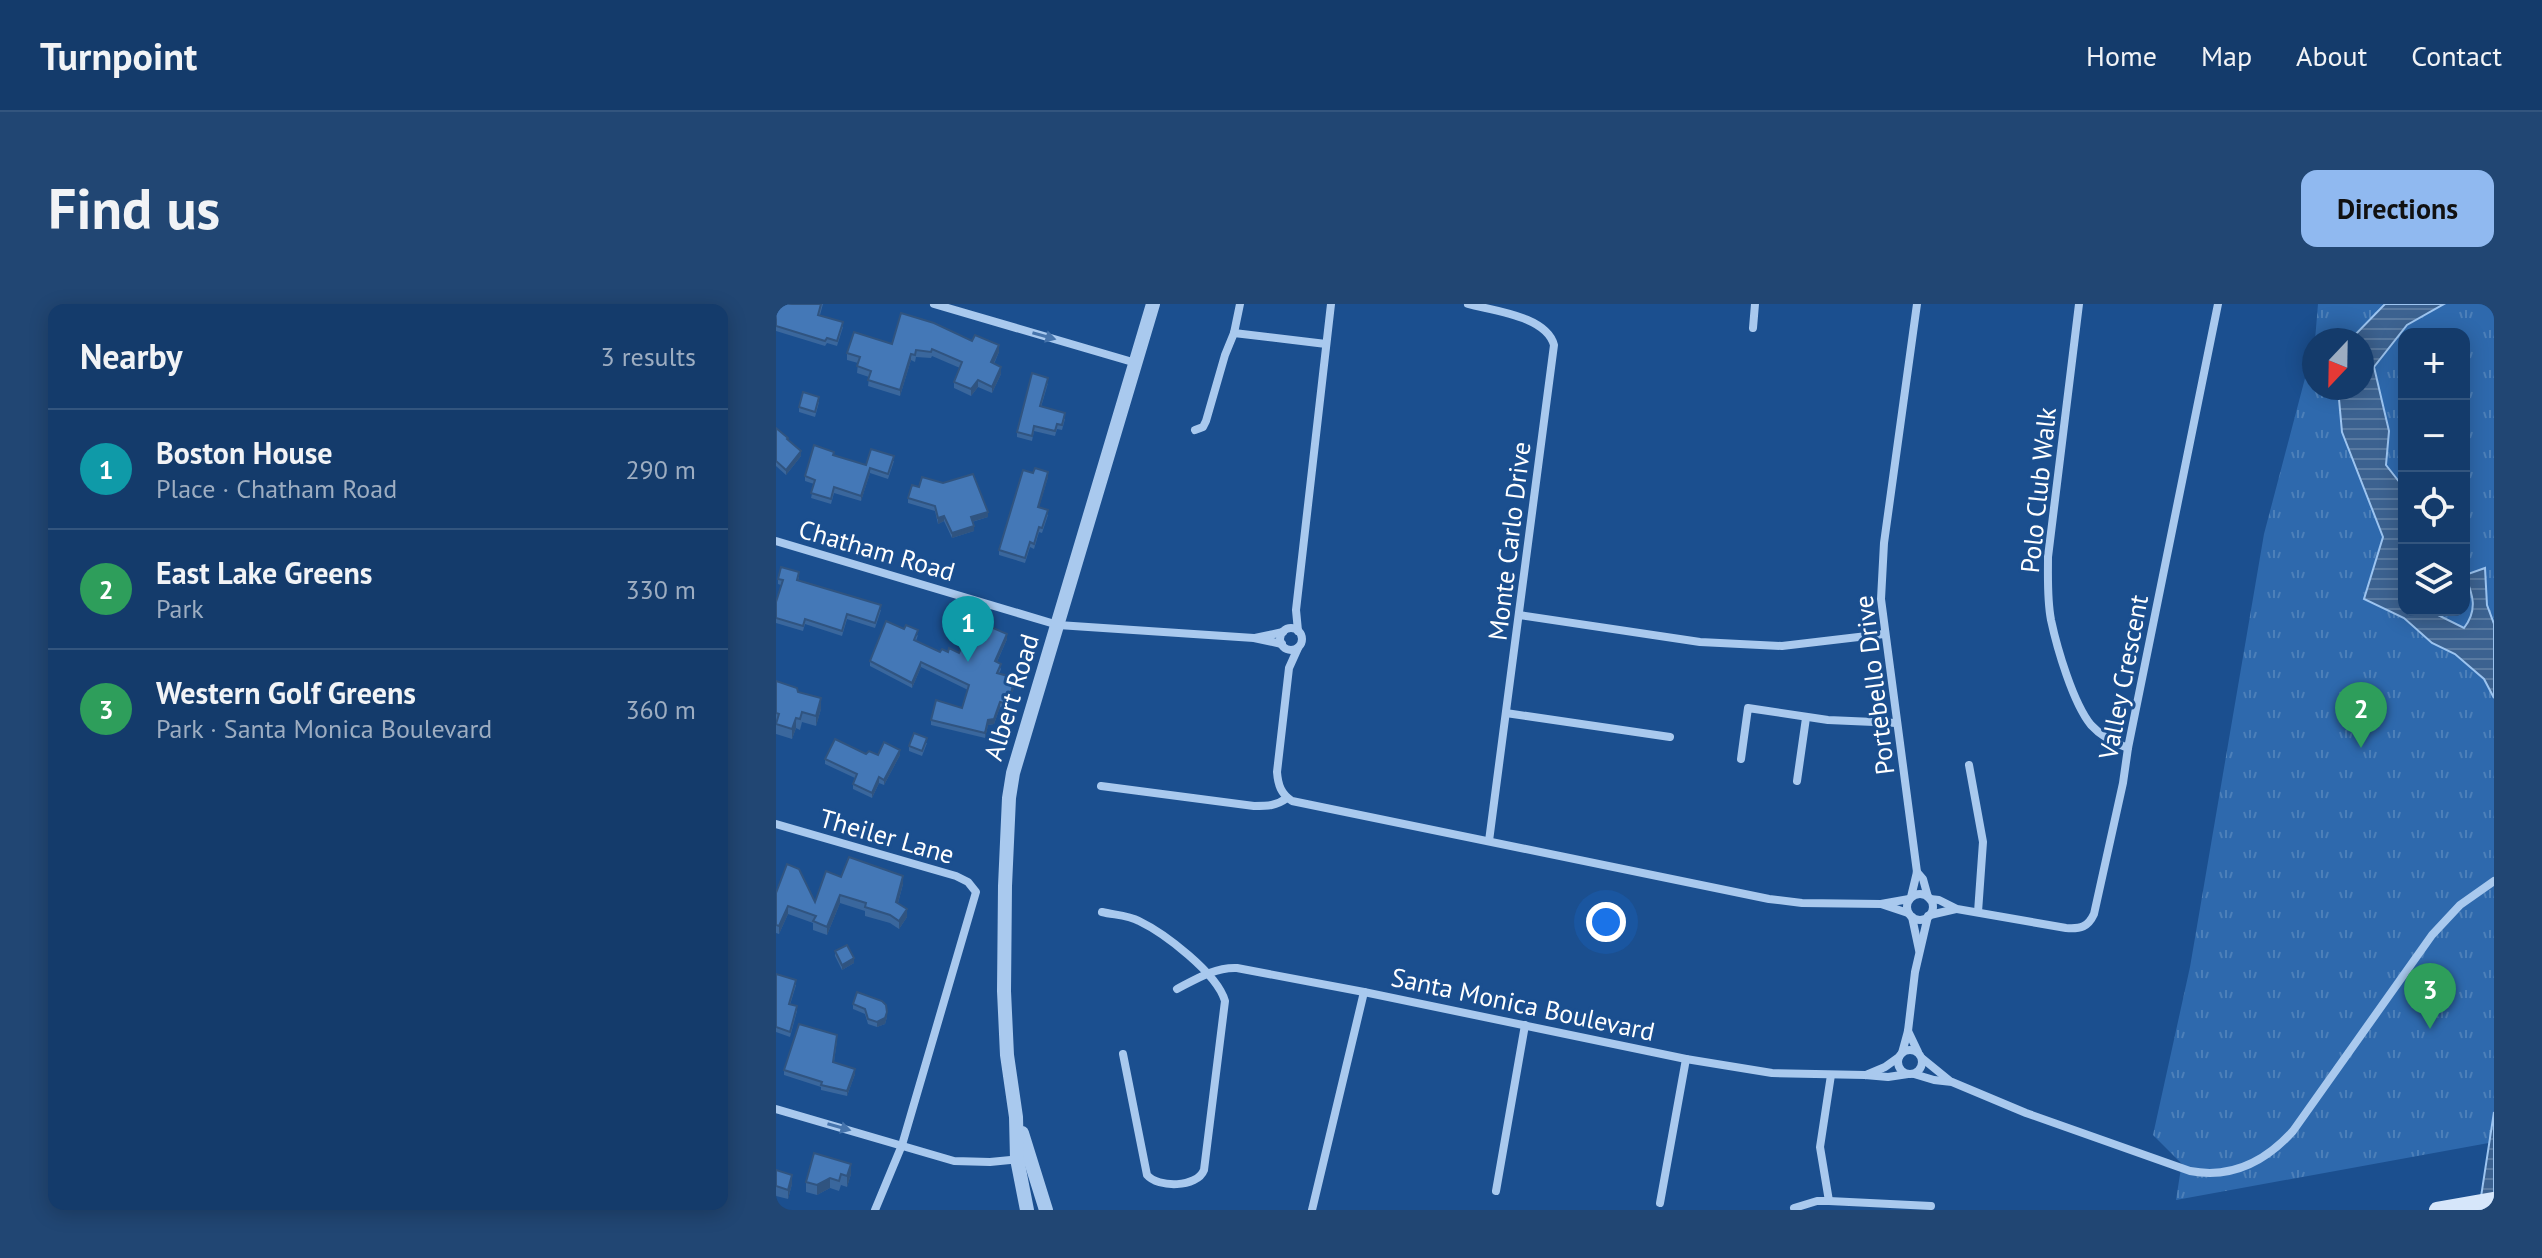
<!DOCTYPE html>
<meta charset="utf-8">
<style>
:root{--surface:#143b6b;--page:#214673;--text:#f1f3f6;--muted:#9dadc1;--line:#33557e;--accent:#90b9f0}
body{margin:0;font-family:"PT Sans",sans-serif;background:var(--page);color:var(--text)}
.controls{position:absolute;right:24px;top:24px;display:grid;overflow:hidden;border-radius:16px;box-shadow:0 4px 20px #0003}
.controls button{width:72px;height:72px;display:grid;place-items:center;padding:0;border:0;border-bottom:2px solid var(--line);background:var(--surface);color:var(--text);font:40px sans-serif}
.compass{position:absolute;left:1526px;top:24px;width:72px;height:72px;border-radius:50%;background:var(--surface);box-shadow:0 4px 20px #0003;rotate:202deg}
.you{position:absolute;left:830px;top:618px;width:28px;height:28px;margin:-20px;border:6px solid #fff;border-radius:50%;background:#1a73e8;box-shadow:0 0 0 12px #1a73e833}
.badge{display:grid;place-items:center;width:52px;height:52px;border-radius:50%;background:var(--accent);color:#fff;font-size:26px;font-weight:700}
.pin{position:absolute;translate:-50% -66px;filter:drop-shadow(0 2px 4px #0008)}
.pin::after{content:'';position:absolute;top:42px;width:28px;height:24px;background:inherit;clip-path:polygon(0 0,100% 0,50% 100%)}
.list{margin:0;padding:0;list-style:none}
h2{display:flex;justify-content:space-between;align-items:center;height:104px;margin:0;padding:0 32px;font-size:34px}
h2 small{font-size:26px;font-weight:400;color:var(--muted)}
.list li{display:grid;grid-template-columns:52px 1fr auto;gap:24px;align-items:center;box-sizing:border-box;height:120px;padding:0 32px;border-top:2px solid var(--line)}
.list b{display:block;font-size:30px;white-space:nowrap}
.list p{margin:0;font-size:26px;white-space:nowrap;color:var(--muted)}
.list em{font-size:26px;font-style:normal;color:var(--muted)}
.icon{flex:none;width:44px;height:44px;fill:none;stroke:currentColor;stroke-width:2;stroke-linecap:round;stroke-linejoin:round}
.map{position:relative;flex:none;width:1718px;height:906px;overflow:hidden;border-radius:16px}
header{display:flex;align-items:center;gap:48px;box-sizing:border-box;height:112px;padding:0 40px;background:var(--surface);border-bottom:2px solid var(--line)}
header strong{font-size:38px}
nav{display:flex;gap:44px;margin-inline-start:auto;font-size:28px}
.intro{display:flex;align-items:center;justify-content:space-between;box-sizing:border-box;height:192px;padding:0 48px}
h1{margin:0;font-size:56px}
.button{padding:20px 36px;border-radius:16px;background:var(--accent);color:#111;font-size:28px;font-weight:700}
main{display:flex;gap:48px;padding:0 48px}
aside{flex:1;background:var(--surface);border-radius:16px;box-shadow:0 4px 20px #0003}
.map>svg:first-child{display:block}
</style>
<header>
<strong>Turnpoint</strong>
<nav><a>Home</a><a>Map</a><a>About</a><a>Contact</a></nav>
</header>
<div class="intro"><h1>Find us</h1><a class="button">Directions</a></div>
<main>
<aside>
<h2>Nearby<small>3 results</small></h2>
<ul class="list">
<li><span class="badge" style="background:#0f9aa8">1</span><div><b>Boston House</b><p>Place · Chatham Road</p></div><em>290 m</em></li>
<li><span class="badge" style="background:#2e9e5b">2</span><div><b>East Lake Greens</b><p>Park</p></div><em>330 m</em></li>
<li><span class="badge" style="background:#2e9e5b">3</span><div><b>Western Golf Greens</b><p>Park · Santa Monica Boulevard</p></div><em>360 m</em></li>
</ul>
</aside>
<div class="map">
<svg width="1718" height="906" viewBox="0 0 1718 906">
<defs>
<pattern id="grass-tufts" width="24" height="20" patternUnits="userSpaceOnUse" patternTransform="scale(2)"><rect width="24" height="20" fill="#2e69ad"/><path d="M3 7l-1-3M5 7V3M7 7l1-3M15 17l-1-3M17 17v-4M19 17l1-3" fill="none" stroke="#4d80b9"/></pattern>
<pattern id="water-rules" width="6" height="5" patternUnits="userSpaceOnUse" patternTransform="scale(2)"><rect width="6" height="5" fill="#3c6290"/><path d="M0 2.5h6" fill="none" stroke="#597aa1"/></pattern>
</defs>
<rect width="100%" height="100%" fill="#1b4f8f"/>
<path fill="url(#grass-tufts)" fill-rule="evenodd" d="M1542 0H1718V838L1400 896 1405 864H1410L1377 831 1414 663 1488 230 1538 40V84H1586V36H1539ZM1628 30H1688V306H1628Z"/>
<g fill="url(#water-rules)" stroke="#9cc4f0" stroke-width="2">
<path d="M1609 0H1668L1631 21 1598 63 1613 127 1610 161 1628 184V306H1652L1688 324C1702 306 1697 291 1689 271L1709 264 1711 301 1718 320V394L1708 375 1679 350 1656 339 1628 314 1588 295 1607 233 1566 128 1562 84H1586V36H1574Z"/>
<path d="M1718 808V906H1703Z"/>
</g>
<g fill="none" stroke-linecap="round" stroke-linejoin="round">
<g stroke="#a9c9ee" stroke-width="8">
<path d="M158 0 360 59"/>
<path d="M692 0C718 7 770 12 778 41L713 537"/>
<path d="M1303 0 1272 253C1272 274 1271 295 1275 316 1281 344 1297 399 1315 421 1325 432 1338 439 1352 444"/>
<path d="M977 24 979 0"/>
<path d="M458 29 550 40"/>
<path d="M419 126 427 123 430 117 449 51 458 29 464 0"/>
<path d="M0 237 282 321 478 334 506 340"/>
<path d="M743 311 924 338 1006 342 1108 330"/>
<circle cx="515" cy="335" r="11"/>
<path d="M522 327 520 306 555 0"/>
<path d="M479 334 507 328"/>
<path d="M522 344 513 364 501 468C502 481 505 490 516 497L993 595 1026 599 1105 600 1133 595"/>
<path d="M730 409 894 433"/>
<path d="M965 455 972 404 1052 416 1121 419"/>
<path d="M1193 461 1207 538 1202 608"/>
<path d="M1021 477 1030 414"/>
<path d="M325 482 478 502C492 502 500 502 511 494"/>
<path d="M0 520 180 572 192 578 200 588 126 841 99 906"/>
<path d="M1141 568 1147 575 1152 593"/>
<circle cx="1144" cy="603" r="13"/>
<path d="M1135 593 1141 568 1105 295 1108 239 1141 0"/>
<path d="M1154 595 1163 596 1181 605 1290 624C1305 625 1312 623 1318 610L1347 479 1352 444 1442 0"/>
<path d="M1105 600 1132 609"/>
<path d="M326 608C338 611 352 611 363 617 388 629 441 669 449 697L428 866C421 884 382 884 371 871L347 750"/>
<path d="M1154 611 1180 605"/>
<path d="M1136 613 1143 646"/>
<path d="M401 685C420 675 439 663 461 664L588 688 910 755 996 769 1089 771 1112 773 1132 770"/>
<path d="M1132 727 1142 748"/>
<circle cx="1134" cy="758" r="12"/>
<path d="M1126 749 1132 727 1139 668 1152 612"/>
<path d="M1147 755 1174 777"/>
<path d="M1138 770 1158 776 1176 778 1250 809 1414 867C1456 875 1489 858 1517 827L1656 631 1684 601 1718 577"/>
<path d="M1090 771 1109 763 1123 753"/>
<path d="M0 805 178 857 214 858 244 855"/>
<path d="M720 887 749 721"/>
<path d="M1053 897 1044 843 1055 771"/>
<path d="M884 899 910 755"/>
<path d="M1018 904 1041 897H1053L1155 902"/>
<path d="M536 906 588 688"/>
</g>
<g stroke="#a9c9ee" stroke-width="14">
<path d="M246 829 270 906"/>
<path d="M251 906 241 855 240 813 231 751 228 687 229 582 233 494 237 469 254 412 377 0"/>
</g>
<path stroke="#d6e6fa" stroke-width="16" d="M1661 906 1718 896"/>
</g>
<g fill="#3a679d">
<path d="M0 0H47L44 11 67 23 61 42 51 39 49 42 0 27V8L2 1Z"/>
<path d="M196 37 223 48 218 60 225 70 216 89 202 83 195 92 178 84V78L184 64 156 52 155 54 140 53 139 58 135 56 124 92 92 82 93 73 81 69 82 59 71 56V49L116 40Z"/>
<path d="M272 79 265 103 289 115 286 126 281 125 279 132 258 127 256 137 241 133V128Z"/>
<path d="M43 98 39 113 23 108V103Z"/>
<path d="M0 124 25 152 10 171 0 162Z"/>
<path d="M58 151 90 161 118 157 112 175 94 169 85 197 58 189 55 200 35 194 38 180 29 177V172Z"/>
<path d="M272 173 263 203 272 211 266 229 263 228 258 245 254 243 249 259 223 251V246Z"/>
<path d="M132 194 212 213 196 218 198 227 176 234 168 217 162 220 159 207 132 199Z"/>
<path d="M23 273 22 277 105 306 99 324 71 315 66 332 29 320 27 327 0 319V298L5 281 2 280V275Z"/>
<path d="M142 331 140 337 164 348H172L183 349 209 336 231 335 221 358 225 365 223 370 239 379 232 406 224 403 218 420 212 421 209 434 155 421V416L186 404 192 386 145 363 136 384 94 362V357Z"/>
<path d="M0 377 22 388 45 405 40 422 26 418 24 426 20 424 16 435 0 430Z"/>
<path d="M151 439 146 452 133 447V442Z"/>
<path d="M90 450 124 451 108 481 103 479 96 494 77 485V480L79 474 49 460V455Z"/>
<path d="M65 573 127 580 122 599 131 613 123 625 114 619 89 612V607L64 599 51 631 37 626V619L12 610 3 630 0 629V589L39 598Z"/>
<path d="M59 647 78 659 66 666 59 652Z"/>
<path d="M0 670 20 681 14 701 21 707 14 733 0 728Z"/>
<path d="M77 700 111 713 109 720 101 723 92 720 89 710 77 705Z"/>
<path d="M61 736 58 758 79 770 71 792 45 786V783L8 771V766Z"/>
<path d="M38 849 75 870 71 883 65 881 63 887 54 884 41 891 30 888V878Z"/>
<path d="M0 866 16 880 12 895 0 892Z"/>
</g>
<g fill="#305480">
<path d="M223 41V48L215 65V58Z"/>
<path d="M135 50V56L124 92V86Z"/>
<path d="M225 63V70L216 89V83Z"/>
<path d="M202 76V83L195 92V85Z"/>
<path d="M25 147V152L10 171V166Z"/>
<path d="M94 164V169L85 197V192Z"/>
<path d="M272 168V173L262 208V203Z"/>
<path d="M212 208V213L195 218V213Z"/>
<path d="M168 212V217L162 220V214Z"/>
<path d="M198 222V227L176 234V229Z"/>
<path d="M231 330V335L219 362V357Z"/>
<path d="M145 358V363L136 384V379Z"/>
<path d="M239 374V379L232 406V400Z"/>
<path d="M45 394V405L40 422V412Z"/>
<path d="M224 398V403L218 420 212 421 209 434V429L212 416Z"/>
<path d="M20 414V424L16 435V425Z"/>
<path d="M124 446V451L108 481V476Z"/>
<path d="M103 473V479L96 494V489Z"/>
<path d="M127 572V580L120 606V598Z"/>
<path d="M64 591V599L51 631V623Z"/>
<path d="M12 602V610L3 630V622Z"/>
<path d="M131 605V613L123 625V617Z"/>
<path d="M78 654V659L66 666V661Z"/>
<path d="M111 708V713L109 720 101 723V718Z"/>
<path d="M79 765V770L71 792V787Z"/>
<path d="M75 860V870L71 883V872Z"/>
<path d="M16 871V880L12 895V886Z"/>
<path d="M54 874V884L41 891V881Z"/>
</g>
<g fill="#4478b7" stroke="#305480" stroke-width="2">
<path d="M3 0H45L42 11 67 18 61 37 51 34 49 37 0 22V8Z"/>
<path d="M125 9 158 19 196 37 199 31 223 41 215 58 225 63 216 83 202 76 195 85 178 78 186 58 156 45 155 48 140 46 139 51 135 50 124 86 92 76 95 67 81 62 84 53 71 49 78 28 116 40Z"/>
<path d="M256 69 272 74 264 102 289 109 286 121 281 120 279 127 258 122 256 132 241 128Z"/>
<path d="M27 88 43 93 39 108 23 103Z"/>
<path d="M0 124 12 134 11 135 25 147 10 166 0 157Z"/>
<path d="M38 141 58 148 57 151 90 161 95 145 118 152 112 170 94 164 85 192 58 183 55 195 35 189 39 176 29 172Z"/>
<path d="M259 164 272 168 262 203 272 206 266 224 263 223 258 240 254 238 249 254 223 246 247 166 257 169Z"/>
<path d="M197 170 212 208 195 213 198 222 176 229 168 212 162 214 159 202 132 194 136 181 143 183 146 173 167 179Z"/>
<path d="M5 263 23 268 21 276 105 301 99 319 71 310 66 327 29 315 27 322 0 314V298L7 276 2 275Z"/>
<path d="M110 317 128 325 130 321 142 326 138 336 164 348 166 345 172 348 173 344 183 349 193 328 209 336 215 323 231 330 219 357 225 360 221 369 239 374 232 400 224 398 218 415 212 416 209 429 155 416 160 396 186 404 193 381 145 358 136 379 94 357Z"/>
<path d="M0 377 21 384 22 388 45 394 40 412 26 408 24 415 20 414 16 425 0 420 3 410 0 409Z"/>
<path d="M138 429 151 434 146 447 133 442Z"/>
<path d="M59 435 90 450 93 447 102 451 108 438 124 446 108 476 103 473 96 489 77 480 81 470 49 455Z"/>
<path d="M73 553 127 572 120 598 131 605 123 617 114 611 89 603 90 599 64 591 51 623 37 617 40 612 12 602 3 622 0 621V589L11 560 23 565 39 598 50 567 65 573Z"/>
<path d="M71 641 78 654 66 661 59 647Z"/>
<path d="M0 670 20 676 13 700 21 702 14 728 0 723Z"/>
<path d="M81 688 106 697 110 701 111 708 109 714 101 718 92 715 89 705 77 700Z"/>
<path d="M23 720 61 731 57 758 79 765 71 787 45 781 46 778 8 766Z"/>
<path d="M38 849 75 860 71 872 65 870 63 877 54 874 41 881 30 878Z"/>
<path d="M0 866 16 871 12 886 0 882Z"/>
</g>
<defs><path id="oneway-solid" d="M-6-.8H1V-3.2L6.5 0L1 3.2V.8H-6Z" transform="scale(2)"/></defs>
<g fill="#4674ac">
<use href="#oneway-solid" transform="translate(268 32) rotate(16)"/>
<use href="#oneway-solid" transform="translate(63 823) rotate(16)"/>
</g>
<g text-anchor="middle" dominant-baseline="central" stroke-width="6" stroke-linejoin="round" paint-order="stroke">
<g font-size="26" fill="#fff" stroke="#1b4f8f">
<text transform="translate(1262 186) rotate(-84)">Polo Club Walk</text>
<text transform="translate(733 237) rotate(-83)">Monte Carlo Drive</text>
<text transform="translate(101 246) rotate(16)">Chatham Road</text>
<text transform="translate(1347 373) rotate(-79)">Valley Crescent</text>
<text transform="translate(1098 381) rotate(-97)">Portebello Drive</text>
<text transform="translate(235 393) rotate(-73)">Albert Road</text>
<text transform="translate(111 532) rotate(16)">Theiler Lane</text>
<text transform="translate(747 700) rotate(12)">Santa Monica Boulevard</text>
</g>
</g>
</svg>
<div class="controls">
<button>+</button>
<button>−</button>
<button><svg class="icon" aria-label="locate" viewBox="0 0 24 24"><circle cx="12" cy="12" r="6"/><path d="M12 2v4M12 18v4M2 12h4M18 12h4"/></svg></button>
<button><svg class="icon" aria-label="layers" viewBox="0 0 24 24"><path d="M12 4l9 5-9 5-9-5zM3 14l9 5 9-5"/></svg></button>
</div>
<svg class="compass" viewBox="-18 -18 36 36"><path d="M0-13l5 13h-10z" fill="#e53935"/><path d="M0 13l5-13h-10z" fill="#9dadc1"/></svg>
<div class="you"></div>
<div class="pin badge" style="left:192px;top:358px;background:#0f9aa8">1</div>
<div class="pin badge" style="left:1585px;top:444px;background:#2e9e5b">2</div>
<div class="pin badge" style="left:1654px;top:725px;background:#2e9e5b">3</div>
</div>
</main>
